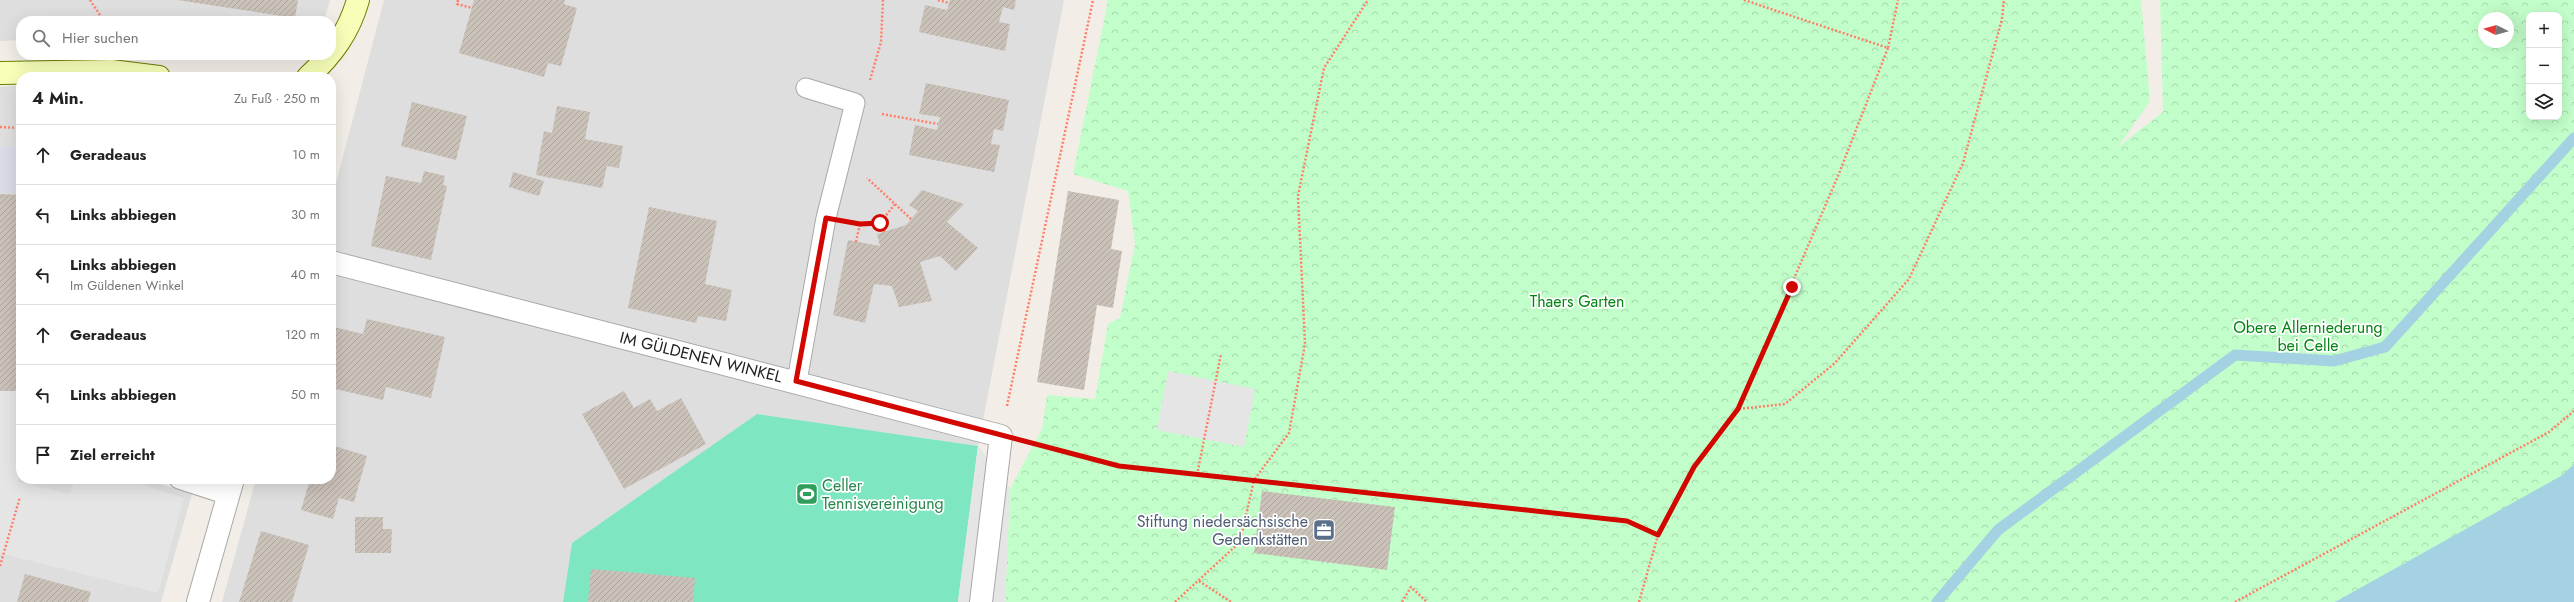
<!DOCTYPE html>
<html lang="de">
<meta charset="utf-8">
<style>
:root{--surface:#fff;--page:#f6f6f6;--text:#222;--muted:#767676;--line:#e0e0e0}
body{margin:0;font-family:Jost,sans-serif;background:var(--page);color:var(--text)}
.controls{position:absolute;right:12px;top:12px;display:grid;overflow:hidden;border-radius:8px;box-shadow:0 4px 16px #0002}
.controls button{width:36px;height:36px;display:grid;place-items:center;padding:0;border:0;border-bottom:1px solid var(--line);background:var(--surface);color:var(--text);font:20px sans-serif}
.compass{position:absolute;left:2478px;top:12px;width:36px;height:36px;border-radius:50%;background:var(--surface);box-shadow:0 4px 16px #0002;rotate:276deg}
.stop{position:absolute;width:12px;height:12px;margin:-9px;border:3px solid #d10700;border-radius:50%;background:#fff}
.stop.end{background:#d10700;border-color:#fff;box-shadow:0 1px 4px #0008}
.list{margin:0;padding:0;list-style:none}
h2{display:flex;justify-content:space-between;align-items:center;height:52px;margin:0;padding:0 16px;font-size:17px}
h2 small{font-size:13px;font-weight:400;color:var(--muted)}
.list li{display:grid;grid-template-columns:26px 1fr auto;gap:12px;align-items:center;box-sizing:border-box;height:60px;padding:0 16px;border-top:1px solid var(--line)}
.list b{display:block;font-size:15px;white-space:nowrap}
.list p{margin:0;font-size:13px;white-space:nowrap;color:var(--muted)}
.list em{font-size:13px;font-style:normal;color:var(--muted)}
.icon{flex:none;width:22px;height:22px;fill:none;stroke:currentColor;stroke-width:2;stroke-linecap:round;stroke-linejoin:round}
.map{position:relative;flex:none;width:2574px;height:602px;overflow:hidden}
.search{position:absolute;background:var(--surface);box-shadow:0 4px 16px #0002;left:16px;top:16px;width:320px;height:44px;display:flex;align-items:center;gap:10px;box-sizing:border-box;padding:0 14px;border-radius:16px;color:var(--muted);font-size:15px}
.panel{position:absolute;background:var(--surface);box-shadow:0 4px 16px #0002;left:16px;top:72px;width:320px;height:412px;border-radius:16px}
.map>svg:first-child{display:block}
</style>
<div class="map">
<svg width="2574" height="602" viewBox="0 0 2574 602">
<defs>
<pattern id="park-crowns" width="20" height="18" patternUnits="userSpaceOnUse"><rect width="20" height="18" fill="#c2fec9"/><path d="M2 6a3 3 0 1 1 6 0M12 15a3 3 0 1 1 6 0" fill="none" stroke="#a6d9ac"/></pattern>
<pattern id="building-hatch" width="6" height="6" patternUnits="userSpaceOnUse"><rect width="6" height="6" fill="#cac1b9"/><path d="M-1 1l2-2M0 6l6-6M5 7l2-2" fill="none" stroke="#ada69f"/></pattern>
</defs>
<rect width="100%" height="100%" fill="#f2eee7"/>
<g fill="#dfdede">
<path d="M0 0H330L324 21H21V40L0 41Z"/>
<path d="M384 0H1064L978 446 757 414 572 543 563 602H222L256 479H331V202Z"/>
<path d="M21 85V479H146L192 494 161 602H0V87Z"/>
</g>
<path fill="url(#park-crowns)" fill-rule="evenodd" d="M1108 0H2141L2150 101 2118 147 2163 112 2160 0H2574V602H1005L1010 489 1042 429 1047 395 1095 399 1108 324 1120 318 1135 244 1128 191 1073 174ZM2529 15H2559V117H2529ZM2484 18H2508V42H2484Z"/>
<path fill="#7fe6c2" d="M757 414 978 446 958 602H563L572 543Z"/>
<g fill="#e5e5e5">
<path d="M1168 371 1255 389 1244 447 1157 430Z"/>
<path d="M0 391H21L18 482 70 494 75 479H124L184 498 158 593 0 553Z"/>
<path d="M978 446 1010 489 1005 602H958Z"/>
</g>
<path fill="#dbdbe8" d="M0 146 21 147V193L0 192Z"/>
<path fill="#a4d2e2" d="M2574 464V602H2335L2561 476Z"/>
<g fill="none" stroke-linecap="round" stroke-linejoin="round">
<path stroke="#a4d2e2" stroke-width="11" d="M1937 602 1998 530 2235 355 2334 361 2385 347 2574 138"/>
</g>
<g fill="url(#building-hatch)">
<path d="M177 0H298L295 18Z"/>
<path d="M474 0H565L564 4 577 8 561 66 548 63 544 77 459 53Z"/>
<path d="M950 0H1016L1014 10 1003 7 999 22 1010 24 1005 51 919 32 925 5 947 10Z"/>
<path d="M926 83 1009 100 1003 131 994 129 991 144 1000 145 994 172 909 155 915 125 937 130 940 117 919 114Z"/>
<path d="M412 102 467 116 456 160 401 146Z"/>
<path d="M557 106 590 112 585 139 623 146 619 168 607 166 602 188 536 175 544 131 552 133Z"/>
<path d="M424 171 445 176 443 185 447 186 431 260 371 246 386 176 421 183Z"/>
<path d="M513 172 544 181 539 196 509 187Z"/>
<path d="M922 190 964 204 947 222 978 248 956 271 940 256 920 262 932 301 899 307 892 286 874 284 865 323 833 315 848 240 880 246 877 234 906 225 918 211 909 205Z"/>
<path d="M1068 191 1119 200 1111 249 1122 251 1113 308 1097 305 1084 390 1037 382Z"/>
<path d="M0 194 21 195V391H0Z"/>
<path d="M649 207 717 221 705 284 732 290 726 321 698 316 696 323 628 308Z"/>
<path d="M367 319 445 337 431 398 386 387 383 400 331 388V340L334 327 363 334Z"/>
<path d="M624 391 634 408 650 399 657 411 681 398 706 444 624 489 582 414Z"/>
<path d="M331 445 367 456 354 502 339 498 333 519 301 510 310 479H331Z"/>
<path d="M1262 491 1395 507 1387 570 1254 553Z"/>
<path d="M355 517H383V529H392L391 553H355Z"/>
<path d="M261 531 309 545 292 602H239Z"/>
<path d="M591 569 695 578 693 602H588Z"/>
<path d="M25 574 91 592 88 602H17Z"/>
</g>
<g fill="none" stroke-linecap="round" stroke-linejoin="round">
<g stroke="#a8a8a8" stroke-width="21">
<g id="service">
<path d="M797 381 826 218 855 103 806 88"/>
<path d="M179 479 228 495"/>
</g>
</g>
<g stroke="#a8a8a8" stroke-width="24">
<path id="minor" d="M331 262 1001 436 981 602"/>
</g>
<g stroke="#a8a8a8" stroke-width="24">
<path id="tertiary" d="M198 602 233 479"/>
</g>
<g stroke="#6d7f00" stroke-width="24">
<g id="secondary">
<path d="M0 73 111 71 159 77"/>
<path d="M308 77C332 55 349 32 358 0"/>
</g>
</g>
<g stroke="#ff7f6a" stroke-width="2.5" stroke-dasharray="2 2" stroke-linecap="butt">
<path d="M90 0 104 21"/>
<path d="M458 0 457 4 472 8"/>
<path d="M938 0 949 3"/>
<path d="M1744 0 1888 48 1898 0"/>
<path d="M1888 48 1838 176 1738 409 1785 404 1835 363 1909 279 1963 163 2002 19 2004 0"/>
<path d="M870 80 881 42 883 0"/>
<path d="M882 114 938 124"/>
<path d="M0 127 21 128"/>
<path d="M895 204 911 219"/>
<path d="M854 223H880L895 204 867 178"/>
<path d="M880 223 885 232"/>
<path d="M856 242 860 224"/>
<path d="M1007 406 1093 0"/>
<path d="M1031 443 1119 466 1254 480 1289 433 1305 344 1298 196 1324 68 1368 0"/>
<path d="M1197 475 1221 354"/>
<path d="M0 566 20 497"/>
<path d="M1199 581 1231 602"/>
<path d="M1175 602 1240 542 1254 480 1627 521 1658 535"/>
<path d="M1402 602 1411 587 1427 602"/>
<path d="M1639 602 1658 535 1695 467 1738 409"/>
<path d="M2235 602 2549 432 2574 411"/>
</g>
<use href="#service" stroke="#fff" stroke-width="19"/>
<use href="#minor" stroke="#fff" stroke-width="22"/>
<use href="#tertiary" stroke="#fff" stroke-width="22"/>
<use href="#secondary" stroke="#f8feb8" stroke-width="22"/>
</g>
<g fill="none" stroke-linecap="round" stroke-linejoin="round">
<path stroke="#d10700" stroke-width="5" d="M880 223 860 224 826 218 796 381 1119 466 1627 521 1658 535 1694 467 1738 409 1792 287"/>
</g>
<defs>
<g id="stadium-square" transform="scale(1.15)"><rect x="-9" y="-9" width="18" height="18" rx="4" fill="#2e9e5b" stroke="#fff"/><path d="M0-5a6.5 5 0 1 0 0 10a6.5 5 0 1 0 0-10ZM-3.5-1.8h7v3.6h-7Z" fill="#fff"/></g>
<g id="office-square" transform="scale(1.15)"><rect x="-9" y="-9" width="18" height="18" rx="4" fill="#5c6f8a" stroke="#fff"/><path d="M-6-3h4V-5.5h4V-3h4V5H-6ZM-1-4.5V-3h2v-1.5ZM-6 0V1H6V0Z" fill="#fff"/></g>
</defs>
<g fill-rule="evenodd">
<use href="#stadium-square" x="807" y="494"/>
<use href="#office-square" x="1324" y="530"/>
</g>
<g text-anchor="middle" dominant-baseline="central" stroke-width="3.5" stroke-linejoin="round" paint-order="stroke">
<g font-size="16" fill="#048513" stroke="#fff">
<text x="1577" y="301">Thaers Garten</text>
<text x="2308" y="327">Obere Allerniederung<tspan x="2308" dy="18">bei Celle</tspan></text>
</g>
<g font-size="16" fill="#212121" stroke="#fff">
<text transform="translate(701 357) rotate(14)">IM GÜLDENEN WINKEL</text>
</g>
<g font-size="16" fill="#27864d" stroke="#fff" text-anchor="start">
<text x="822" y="485">Celler<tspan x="822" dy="18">Tennisvereinigung</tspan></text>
</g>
<g font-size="16" fill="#4e5e75" stroke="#fff" text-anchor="end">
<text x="1308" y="521">Stiftung niedersächsische<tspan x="1308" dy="18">Gedenkstätten</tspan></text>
</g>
</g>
</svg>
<div class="controls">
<button>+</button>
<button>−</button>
<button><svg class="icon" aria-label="layers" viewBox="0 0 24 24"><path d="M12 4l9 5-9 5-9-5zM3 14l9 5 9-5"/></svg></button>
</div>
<svg class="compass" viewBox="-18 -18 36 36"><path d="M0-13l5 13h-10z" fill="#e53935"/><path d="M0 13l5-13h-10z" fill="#767676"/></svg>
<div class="stop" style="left:880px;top:223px"></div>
<div class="stop end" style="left:1792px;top:287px"></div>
<div class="search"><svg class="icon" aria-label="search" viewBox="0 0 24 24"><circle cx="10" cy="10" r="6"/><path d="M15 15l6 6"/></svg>Hier suchen</div>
<section class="panel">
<h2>4 Min.<small>Zu Fuß · 250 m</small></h2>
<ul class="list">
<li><svg class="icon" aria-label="ahead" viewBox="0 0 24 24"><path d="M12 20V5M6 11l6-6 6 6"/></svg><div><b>Geradeaus</b></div><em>10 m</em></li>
<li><svg class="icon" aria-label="left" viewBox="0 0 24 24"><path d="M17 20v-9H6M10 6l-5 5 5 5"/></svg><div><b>Links abbiegen</b></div><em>30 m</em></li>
<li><svg class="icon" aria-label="left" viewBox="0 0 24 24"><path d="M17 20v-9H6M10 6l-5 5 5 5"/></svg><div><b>Links abbiegen</b><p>Im Güldenen Winkel</p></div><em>40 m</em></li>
<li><svg class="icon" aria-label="ahead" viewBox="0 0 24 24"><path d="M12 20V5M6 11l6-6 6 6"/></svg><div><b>Geradeaus</b></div><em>120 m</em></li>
<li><svg class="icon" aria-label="left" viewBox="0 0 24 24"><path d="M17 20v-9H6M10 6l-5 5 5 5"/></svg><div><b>Links abbiegen</b></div><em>50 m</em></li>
<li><svg class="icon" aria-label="arrive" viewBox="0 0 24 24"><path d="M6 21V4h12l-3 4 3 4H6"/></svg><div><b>Ziel erreicht</b></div></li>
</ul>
</section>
</div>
